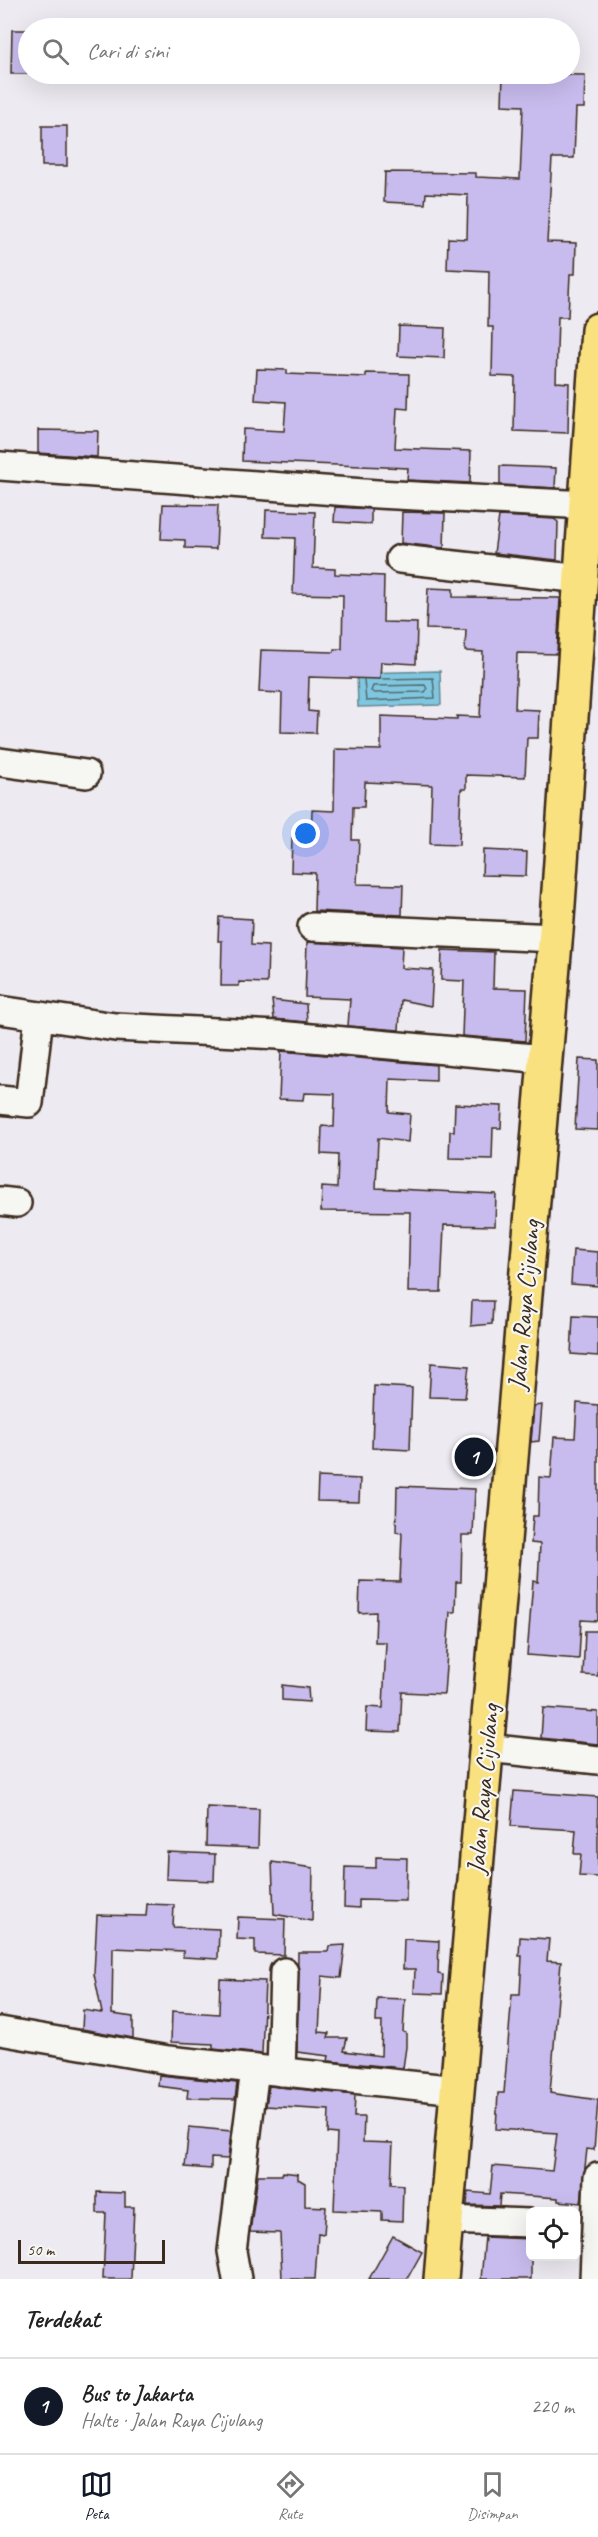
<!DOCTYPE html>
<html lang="id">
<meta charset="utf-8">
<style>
:root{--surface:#fff;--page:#f6f6f6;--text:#222;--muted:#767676;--line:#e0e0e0;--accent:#111827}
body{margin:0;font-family:Caveat,sans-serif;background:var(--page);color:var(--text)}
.controls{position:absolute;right:18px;bottom:18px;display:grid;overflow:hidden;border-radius:9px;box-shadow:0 6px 24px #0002}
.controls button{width:54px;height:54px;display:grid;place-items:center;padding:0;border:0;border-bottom:2px solid var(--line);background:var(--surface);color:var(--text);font:30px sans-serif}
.scale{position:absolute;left:18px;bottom:15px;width:147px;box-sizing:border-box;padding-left:6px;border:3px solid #3b2a1e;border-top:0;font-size:16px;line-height:21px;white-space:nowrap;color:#3b2a1e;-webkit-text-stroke:4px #f6f6f2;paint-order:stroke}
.you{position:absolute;left:306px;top:834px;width:21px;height:21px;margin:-15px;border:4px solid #fff;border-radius:50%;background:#1a73e8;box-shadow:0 0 0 9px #1a73e833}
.badge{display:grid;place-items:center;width:39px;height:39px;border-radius:50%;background:var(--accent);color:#fff;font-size:20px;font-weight:700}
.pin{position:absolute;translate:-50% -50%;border:3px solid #fff;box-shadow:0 2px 6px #0006}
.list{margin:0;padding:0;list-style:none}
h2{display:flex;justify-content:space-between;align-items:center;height:78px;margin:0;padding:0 24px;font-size:26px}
h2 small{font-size:20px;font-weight:400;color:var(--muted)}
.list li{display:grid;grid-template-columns:39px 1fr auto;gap:18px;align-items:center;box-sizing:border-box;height:96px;padding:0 24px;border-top:2px solid var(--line)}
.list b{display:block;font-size:22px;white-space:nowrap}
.list p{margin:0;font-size:20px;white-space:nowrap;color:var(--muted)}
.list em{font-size:20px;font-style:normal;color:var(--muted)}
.icon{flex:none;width:33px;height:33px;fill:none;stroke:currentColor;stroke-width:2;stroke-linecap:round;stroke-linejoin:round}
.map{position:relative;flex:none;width:598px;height:2279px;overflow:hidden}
.search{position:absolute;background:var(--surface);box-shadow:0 6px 24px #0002;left:18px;right:18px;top:18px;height:66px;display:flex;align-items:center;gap:15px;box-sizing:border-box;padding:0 21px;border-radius:33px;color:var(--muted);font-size:22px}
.sheet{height:174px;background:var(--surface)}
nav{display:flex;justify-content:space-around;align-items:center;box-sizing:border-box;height:84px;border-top:2px solid var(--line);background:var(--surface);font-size:16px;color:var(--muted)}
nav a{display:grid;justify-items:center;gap:3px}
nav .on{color:var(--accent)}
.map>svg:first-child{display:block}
</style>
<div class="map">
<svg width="598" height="2279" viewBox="0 0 598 2279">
<rect width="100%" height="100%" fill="#edeaf1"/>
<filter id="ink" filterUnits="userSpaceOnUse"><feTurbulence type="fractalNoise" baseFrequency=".0167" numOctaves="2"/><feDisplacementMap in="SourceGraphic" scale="12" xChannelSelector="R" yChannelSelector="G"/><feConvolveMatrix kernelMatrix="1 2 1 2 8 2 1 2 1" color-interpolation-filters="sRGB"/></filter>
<g filter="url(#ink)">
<path fill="#7fc7e0" stroke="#648892" stroke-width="1.5" d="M440 671 441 705 358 707 357 673Z"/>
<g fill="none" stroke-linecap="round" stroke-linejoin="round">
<g stroke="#56696c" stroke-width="1.5">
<path d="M364 680 366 701 435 698 433 678 382 679"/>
<path d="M425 685 427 689 425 692 374 693 371 691 373 686Z"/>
</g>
</g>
<g fill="#c8bcee" stroke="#3b2a1e" stroke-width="1.5">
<path d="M12 30H28V74H11Z"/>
<path d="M503 74 585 75 584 108H576L574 158H552L547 242 576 243 575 274H570L568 317H558L556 382 569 383 568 433 514 431 515 377 492 376 493 327H488L489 271 447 269 448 238 467 239 468 195 426 193 425 204 384 202 385 172 476 173V177L520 179 523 106 502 105Z"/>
<rect x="42" y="126" width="25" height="40"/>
<path d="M399 326 445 328 444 358 398 356Z"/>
<path d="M257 369 287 370V374L366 377V373L409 374 408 409 397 408 395 448 471 451 470 483 407 480 408 468 242 461 243 429 284 431 286 402 255 400Z"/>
<path d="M38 430 98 431 97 457 38 453Z"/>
<path d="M500 466 556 468 555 488 500 485Z"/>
<path d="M163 504 218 505 216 549 185 548V540L161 539Z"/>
<path d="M335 507 371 509V524L334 522Z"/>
<path d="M266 510 315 512 313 568 335 569V574L384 576 383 622 417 623 416 664 381 662 380 679 309 677 308 711 317 712 316 733 281 732 282 693 259 692 261 650 334 652V649H342L343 595 293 594 295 538 265 537Z"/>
<path d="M402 512 445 513 444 548 401 543Z"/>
<path d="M499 516 554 519 558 522 557 560 494 553Z"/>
<path d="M428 588 453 589V597L560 598 557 654 517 653 515 709 539 710 538 738H527L525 777 466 775V789H461L459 845 430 844 432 785 365 782 364 807H353L352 840H359L357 884 403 885 402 915 314 911 315 873 291 872 292 838 311 839 312 810 334 811 335 749 381 750V716L457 719V716L480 717 483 652 465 651 466 630 426 629Z"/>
<path d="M483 850 527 852 526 876 482 875Z"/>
<path d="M219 917 252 919 251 945 268 946 267 983 239 982V986H221L222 941H218Z"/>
<path d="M307 942 402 947 401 968 433 970 431 1006 401 1000 399 1030 348 1026 350 999 305 997Z"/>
<path d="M442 950 494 952 493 988 527 989 525 1041 462 1036 464 981 441 980Z"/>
<path d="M272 1000 306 1004 307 1022 274 1019Z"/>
<path d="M281 1051 436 1065V1081L390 1079 389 1112 410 1114 408 1142 378 1138 376 1188 496 1194 495 1226 444 1225 441 1292H408L410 1212 321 1211 322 1187 337 1188 338 1155 321 1154 322 1126 334 1127 335 1094 304 1093 303 1100 279 1099Z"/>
<path d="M579 1059 598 1060V1130L575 1129Z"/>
<path d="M455 1104 502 1106 501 1128H493L492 1159 449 1158 450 1131H454Z"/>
<path d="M573 1250 598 1252V1286L571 1284Z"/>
<path d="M472 1301H493L492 1324 471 1326Z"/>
<path d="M573 1316 598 1317V1356L571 1354Z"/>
<path d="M431 1363 469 1366 465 1398 429 1397Z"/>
<path d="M374 1386 412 1388 410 1450 372 1448Z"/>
<path d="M577 1403 598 1405V1621L581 1620 579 1659 527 1655 533 1581 538 1582 540 1544 531 1543 533 1516H538L539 1477 551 1478 554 1437 575 1438Z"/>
<path d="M542 1405 539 1441 531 1442 534 1406Z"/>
<path d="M318 1477 360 1479 359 1502 317 1501Z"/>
<path d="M397 1486 475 1489 473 1535H462L461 1582H456L455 1612H450L444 1694 402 1692 400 1732 366 1731 367 1707 383 1708 386 1642H375L376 1612 359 1613 360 1581 400 1582 402 1533 396 1532Z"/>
<path d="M585 1631H598V1676L583 1675Z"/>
<path d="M282 1685 308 1688 309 1702 282 1700Z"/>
<path d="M543 1708 598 1712V1744L541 1738Z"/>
<path d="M514 1791 598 1797V1877L579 1876 581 1854H574L576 1830 511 1826Z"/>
<path d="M207 1807 259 1809 258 1848 206 1846Z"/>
<path d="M167 1852 215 1854 214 1881 166 1879Z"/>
<path d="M376 1857 407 1858 406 1901 359 1900V1908L344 1907 345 1867 376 1868Z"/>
<path d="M272 1862 313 1868 312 1921 274 1914Z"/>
<path d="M147 1904 174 1905 173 1927 219 1929 218 1959 183 1957V1951L113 1948 112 2014 133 2017V2038L82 2029 83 2010 102 2013 94 1974 97 1915 146 1916Z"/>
<path d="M238 1917 285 1919 284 1955 255 1954V1940L237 1939Z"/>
<path d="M520 1937 549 1939 547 1961 561 1962 550 2093 598 2100 594 2150 587 2149 581 2203 558 2201V2198L500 2194 499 2206 467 2205 468 2192 490 2194 493 2166 552 2171 557 2133 496 2129 498 2093H504L512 1994H520L522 1956H519Z"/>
<path d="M404 1939 439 1941 438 1974 443 1975 442 1994 414 1993 415 1969H403Z"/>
<path d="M345 1945 341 1978 322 1976 319 2032 329 2033 328 2038H347L344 2051 381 2056 382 2022H376L377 1998 405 1999 403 2032 406 2033V2047L403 2068 328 2061 329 2056 297 2052 298 1952H328L329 1946Z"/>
<path d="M220 1979 265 1981 262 2054 213 2049V2044L171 2042 172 2011 219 2014Z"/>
<path d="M159 2075 237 2083 235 2099 187 2098 188 2090 158 2086Z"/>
<path d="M269 2086 355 2095 354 2117H364L363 2142 393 2143 391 2184 403 2185 402 2221 382 2220V2212L334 2210 337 2134 328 2133 329 2110 266 2106Z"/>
<path d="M189 2127 231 2131 228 2159 211 2158V2169L185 2167Z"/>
<path d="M282 2172 298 2174V2179L305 2183V2206L326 2207 324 2234 318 2233 315 2279H282L280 2233 250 2232 258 2175H282Z"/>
<path d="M97 2192 125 2193V2207H134L131 2279H103L106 2213H97Z"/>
<path d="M393 2236 422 2252 407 2279H369Z"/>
<path d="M485 2237 531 2239V2279H481Z"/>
</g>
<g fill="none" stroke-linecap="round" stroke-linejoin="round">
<g stroke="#3b2a1e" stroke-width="32">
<g id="minor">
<path d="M0 466 377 494 587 505"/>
<path d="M400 559 582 579"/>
<path d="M0 762 86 774"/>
<path d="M312 927 555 938"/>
<path d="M0 1010 115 1027 278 1035 545 1059"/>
<path d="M0 1100 29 1103 39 1016"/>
<path d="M0 1201 17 1203"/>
<path d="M487 1748 598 1760"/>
<path d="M0 2031 168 2060 458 2090"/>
<path d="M281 2072 284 1972"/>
<path d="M446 2220 530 2223"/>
<path d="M237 2279 232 2251 255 2069"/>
<path d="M594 2279 598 2177"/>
</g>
</g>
<g stroke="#3b2a1e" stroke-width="38">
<path id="highway" d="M441 2279 557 919 598 330"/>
</g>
<use href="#minor" stroke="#f6f6f2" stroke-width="27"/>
<use href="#highway" stroke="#fae180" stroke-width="33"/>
</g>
</g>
<g text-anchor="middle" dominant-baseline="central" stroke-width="4.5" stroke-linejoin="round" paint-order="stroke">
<g font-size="26" fill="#3b2a1e" stroke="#f6f6f2">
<text transform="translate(524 1305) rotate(-85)">Jalan Raya Cijulang</text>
<text transform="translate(483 1789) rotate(-85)">Jalan Raya Cijulang</text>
</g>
</g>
</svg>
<div class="controls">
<button><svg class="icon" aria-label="locate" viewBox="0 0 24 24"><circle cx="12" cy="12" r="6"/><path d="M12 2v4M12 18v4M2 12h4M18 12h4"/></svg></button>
</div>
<div class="scale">50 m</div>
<div class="you"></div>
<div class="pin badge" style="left:474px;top:1457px">1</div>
<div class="search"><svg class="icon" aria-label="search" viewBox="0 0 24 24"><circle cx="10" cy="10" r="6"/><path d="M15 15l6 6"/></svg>Cari di sini</div>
</div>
<section class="sheet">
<h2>Terdekat<small></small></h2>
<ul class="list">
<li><span class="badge">1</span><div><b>Bus to Jakarta</b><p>Halte · Jalan Raya Cijulang</p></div><em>220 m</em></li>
</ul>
</section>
<nav>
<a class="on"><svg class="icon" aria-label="map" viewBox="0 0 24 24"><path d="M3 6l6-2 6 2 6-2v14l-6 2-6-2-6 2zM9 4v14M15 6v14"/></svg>Peta</a>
<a><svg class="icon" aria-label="directions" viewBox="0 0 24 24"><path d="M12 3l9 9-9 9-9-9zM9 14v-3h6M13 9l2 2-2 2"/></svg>Rute</a>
<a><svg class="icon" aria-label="saved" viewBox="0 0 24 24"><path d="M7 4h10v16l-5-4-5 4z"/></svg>Disimpan</a>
</nav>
